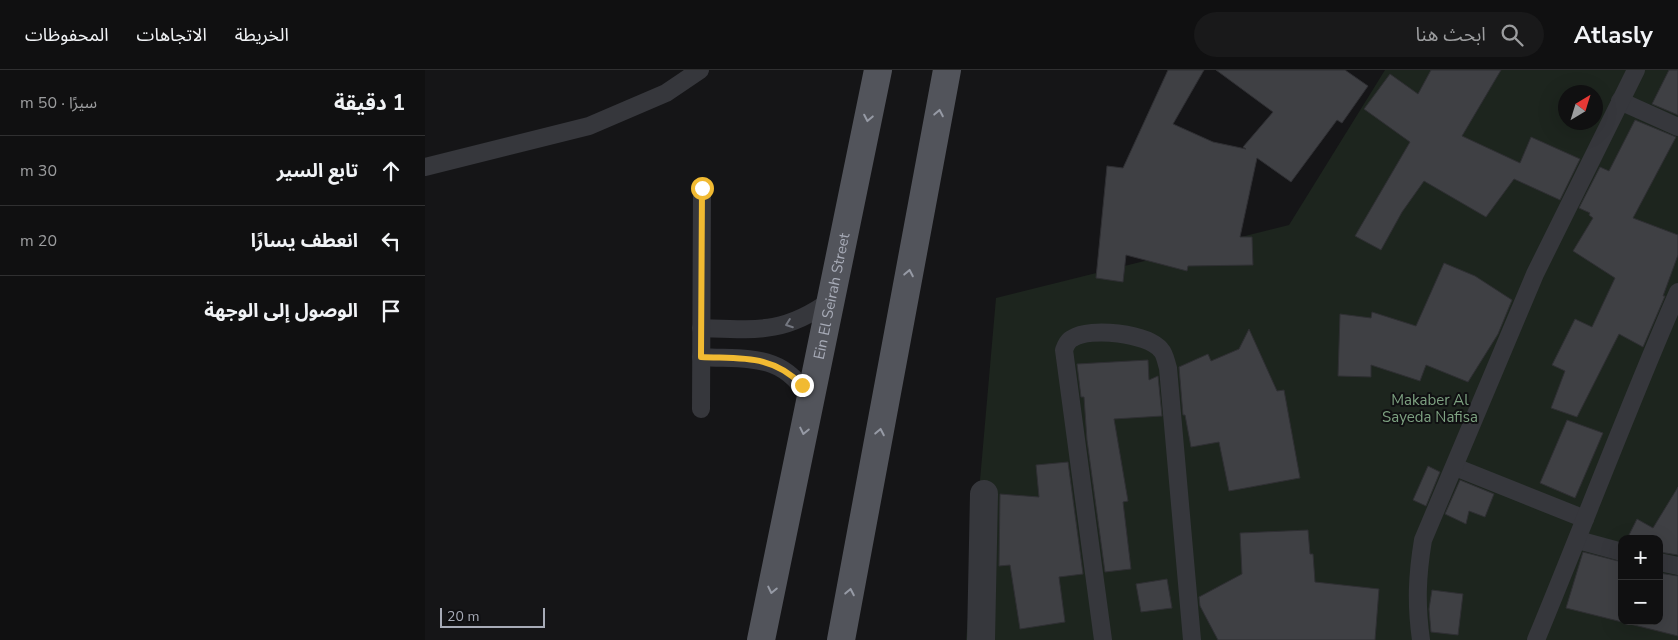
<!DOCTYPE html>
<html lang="ar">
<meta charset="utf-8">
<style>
:root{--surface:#101011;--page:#19191a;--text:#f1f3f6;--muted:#9c9d9f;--line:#303031}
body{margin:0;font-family:"Nunito Sans","Noto Sans Arabic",sans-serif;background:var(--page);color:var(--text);direction:rtl}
.controls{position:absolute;right:15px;bottom:15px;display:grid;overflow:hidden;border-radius:10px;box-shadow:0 5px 20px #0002}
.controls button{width:45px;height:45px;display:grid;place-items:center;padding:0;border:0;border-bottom:1px solid var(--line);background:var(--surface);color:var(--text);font:25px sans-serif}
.compass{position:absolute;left:1133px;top:15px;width:45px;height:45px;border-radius:50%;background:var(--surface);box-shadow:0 5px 20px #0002;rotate:38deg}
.scale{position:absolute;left:15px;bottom:12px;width:105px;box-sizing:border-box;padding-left:5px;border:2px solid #a7abb7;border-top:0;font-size:14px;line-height:18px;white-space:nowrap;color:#a7abb7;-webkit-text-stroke:4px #101012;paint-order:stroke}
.stop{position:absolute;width:15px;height:15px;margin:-11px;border:4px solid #f1ba32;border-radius:50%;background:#fff}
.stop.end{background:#f1ba32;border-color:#fff;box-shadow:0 1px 5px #0008}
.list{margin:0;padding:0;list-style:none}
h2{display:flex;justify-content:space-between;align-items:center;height:65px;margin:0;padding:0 20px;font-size:21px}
h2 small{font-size:16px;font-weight:400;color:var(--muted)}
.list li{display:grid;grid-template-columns:32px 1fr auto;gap:15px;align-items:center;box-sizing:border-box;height:70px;padding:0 20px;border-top:1px solid var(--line)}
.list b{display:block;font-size:19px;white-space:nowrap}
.list em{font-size:16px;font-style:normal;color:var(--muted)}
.icon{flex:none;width:28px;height:28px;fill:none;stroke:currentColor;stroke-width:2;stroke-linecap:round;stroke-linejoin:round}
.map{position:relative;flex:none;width:1253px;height:570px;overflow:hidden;direction:ltr}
header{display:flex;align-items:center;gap:30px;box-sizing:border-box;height:70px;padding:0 25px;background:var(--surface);border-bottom:1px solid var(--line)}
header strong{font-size:24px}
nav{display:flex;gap:28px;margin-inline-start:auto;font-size:18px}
.search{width:350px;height:45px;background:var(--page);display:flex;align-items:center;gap:12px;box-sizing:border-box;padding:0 18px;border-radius:28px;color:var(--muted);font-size:19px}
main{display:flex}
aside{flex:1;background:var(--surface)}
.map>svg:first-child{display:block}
</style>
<header>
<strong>Atlasly</strong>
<div class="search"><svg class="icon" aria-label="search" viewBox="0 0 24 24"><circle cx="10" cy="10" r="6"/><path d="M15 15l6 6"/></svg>ابحث هنا</div>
<nav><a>الخريطة</a><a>الاتجاهات</a><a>المحفوظات</a></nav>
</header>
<main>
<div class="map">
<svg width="1253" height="570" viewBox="0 0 1253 570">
<rect width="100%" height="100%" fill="#151517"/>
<path fill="#1d251e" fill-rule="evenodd" d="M960 0H1253V570H541L571 228 864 155ZM1140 22H1170V52H1140ZM1197 469H1234V551H1197Z"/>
<g fill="#3f4044" stroke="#2f2f33">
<path d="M743 0H779L748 54 788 72 821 79 818 77 848 42 791 0H920L943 16 917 53 912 50 866 112 832 88 815 167H827L828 195 763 196 762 201 701 185 698 212 671 208 682 96 698 98Z"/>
<path d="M1006 0H1076L1037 66 1095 93 1106 67 1155 89 1135 130 1089 109 1061 147 999 111 977 142 956 180 930 166 985 72 939 39 965 4 993 24Z"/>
<path d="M1244 0H1253V45L1227 34Z"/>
<path d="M1210 50 1251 67 1208 148 1253 165V185L1238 226H1240L1218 277 1194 264 1152 347 1126 338 1140 301 1127 295 1150 249 1167 257 1190 208 1148 181 1168 148 1164 145 1165 143 1154 138 1175 97 1184 101Z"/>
<path d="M1019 193 1050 206 1087 230 1073 264 1043 312 1001 295 995 311 946 295V307L913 306 915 244 946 248 947 242 991 256Z"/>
<path d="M824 259 852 321 859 320 875 408 804 421 794 372 766 377 760 345H758L754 297 783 284 786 291 814 279Z"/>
<path d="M723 290 724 310 733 306 737 346 689 349 703 431 698 432 706 499 680 502 662 370 659 327H656L652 294Z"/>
<path d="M1142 350 1178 363 1150 428 1115 413Z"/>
<path d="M643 392 658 504 634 507 640 552 595 559 585 495 574 496 575 424 614 427 611 395Z"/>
<path d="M1003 396 1015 402 1001 436 988 430Z"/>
<path d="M1035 410 1069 424 1060 447 1044 441 1041 454 1020 444Z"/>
<path d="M1253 417V485L1234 482V469H1202L1212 449 1228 458Z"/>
<path d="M883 460 885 484H888L890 512 954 519 950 570H793L775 536 774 527 817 504 815 463Z"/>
<path d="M1158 482 1197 492V551H1234V503L1253 506V566L1141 538Z"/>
<path d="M742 509 747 538 716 542 711 514Z"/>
<path d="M1007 520 1038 524 1033 565 1006 562 1004 539Z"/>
</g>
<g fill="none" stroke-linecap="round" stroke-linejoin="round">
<g stroke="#36373c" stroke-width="18">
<path d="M1195 31 1253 57"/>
<path d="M0 97 164 56 241 23 275 0"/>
<path d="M276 258C331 260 360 264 406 230"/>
<path d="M276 287C325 290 359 282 386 331"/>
<path d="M276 339 277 118"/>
<path d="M1030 397 1160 449"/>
<path d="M1153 470 1197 482"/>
<path d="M1234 492 1253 496"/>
<path d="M678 570 639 280C641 275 643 270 648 268 665 257 722 263 736 280 740 284 741 292 743 298L767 570"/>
<path d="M996 570C991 534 992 506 998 470L1110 204 1211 0"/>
<path d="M1111 570C1159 454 1203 337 1253 222"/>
</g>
<path stroke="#36373c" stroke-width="28" d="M556 570 559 424"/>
<g stroke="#52545b" stroke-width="28">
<path id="s1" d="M336 570 453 0"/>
<path d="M416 570 522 0"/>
</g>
</g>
<defs><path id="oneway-chevron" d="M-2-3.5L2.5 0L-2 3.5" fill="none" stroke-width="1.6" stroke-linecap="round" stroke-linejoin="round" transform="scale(1.25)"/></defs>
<g stroke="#969aa5">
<use href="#oneway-chevron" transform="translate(514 43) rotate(-79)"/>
<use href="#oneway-chevron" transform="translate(443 48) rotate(101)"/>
<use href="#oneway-chevron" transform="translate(484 203) rotate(-79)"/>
<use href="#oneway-chevron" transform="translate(379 361) rotate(102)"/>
<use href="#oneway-chevron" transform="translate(455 362) rotate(-79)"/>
<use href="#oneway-chevron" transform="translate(347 520) rotate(102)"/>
<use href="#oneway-chevron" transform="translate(425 522) rotate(-79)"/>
</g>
<use stroke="#747780" href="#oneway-chevron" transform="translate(364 254) rotate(160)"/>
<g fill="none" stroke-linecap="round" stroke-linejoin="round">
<path stroke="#f1ba32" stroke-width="6" d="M277 118 276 287C316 289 347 284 377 315"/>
</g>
<g text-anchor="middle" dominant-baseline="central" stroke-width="4" stroke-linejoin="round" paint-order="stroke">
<g font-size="15" fill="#a7abb7" stroke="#101012">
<text stroke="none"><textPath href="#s1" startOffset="351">Ein El Seirah Street</textPath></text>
</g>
<g font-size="15" fill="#7ea282" stroke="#101012">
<text x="1005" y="330">Makaber Al<tspan x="1005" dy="17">Sayeda Nafisa</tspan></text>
</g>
</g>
</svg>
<div class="controls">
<button>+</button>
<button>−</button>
</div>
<svg class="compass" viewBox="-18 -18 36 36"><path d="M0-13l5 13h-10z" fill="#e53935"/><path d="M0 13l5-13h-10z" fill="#9c9d9f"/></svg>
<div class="scale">20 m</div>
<div class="stop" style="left:277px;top:118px"></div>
<div class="stop end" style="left:377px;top:315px"></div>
</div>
<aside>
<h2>1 دقيقة<small>سيرًا · 50 m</small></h2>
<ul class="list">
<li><svg class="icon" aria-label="ahead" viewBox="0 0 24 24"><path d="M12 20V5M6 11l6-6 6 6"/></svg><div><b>تابع السير</b></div><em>30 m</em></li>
<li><svg class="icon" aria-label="left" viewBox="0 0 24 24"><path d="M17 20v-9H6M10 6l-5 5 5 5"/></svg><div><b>انعطف يسارًا</b></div><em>20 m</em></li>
<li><svg class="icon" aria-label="arrive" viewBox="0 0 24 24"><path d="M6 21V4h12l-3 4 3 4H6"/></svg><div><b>الوصول إلى الوجهة</b></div></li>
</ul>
</aside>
</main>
